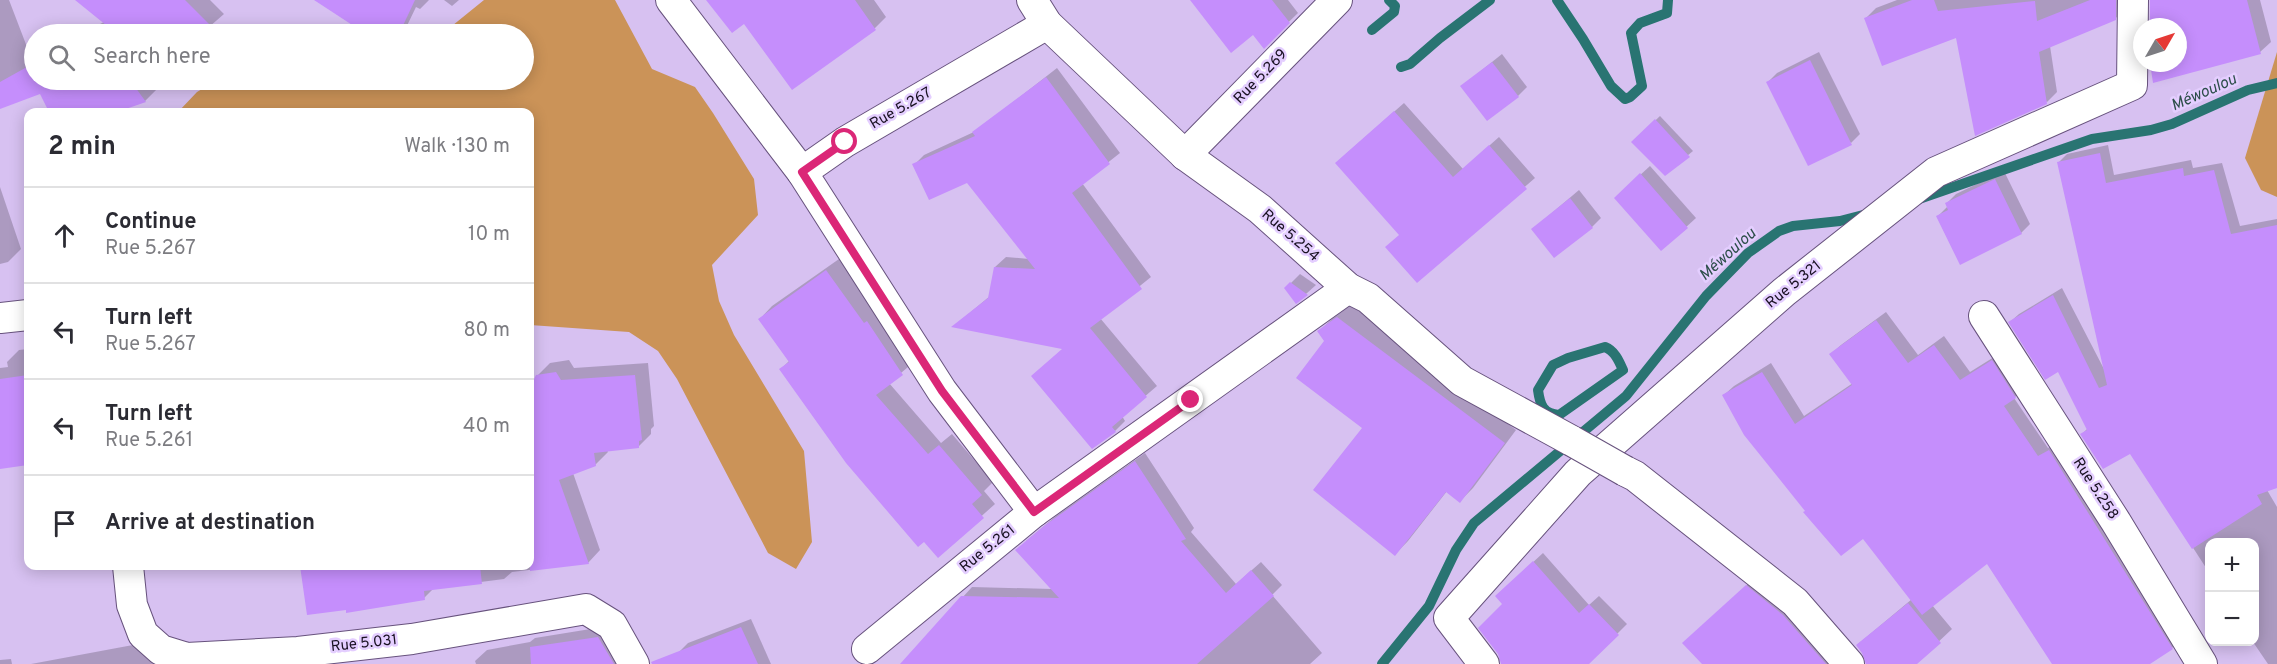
<!DOCTYPE html>
<meta charset="utf-8">
<style>
:root{--surface:#fff;--page:#f2f2f3;--text:#2b2b33;--muted:#7c7c81;--line:#e1e1e2}
body{margin:0;font-family:Overpass,sans-serif;background:var(--page);color:var(--text)}
.controls{position:absolute;right:18px;bottom:18px;display:grid;overflow:hidden;border-radius:12px;box-shadow:0 3px 15px #0003}
.controls button{width:54px;height:54px;display:grid;place-items:center;padding:0;border:0;border-bottom:2px solid var(--line);background:var(--surface);color:var(--text);font:30px sans-serif}
.compass{position:absolute;left:2133px;top:18px;width:54px;height:54px;border-radius:50%;background:var(--surface);box-shadow:0 3px 15px #0003;rotate:51deg}
.stop{position:absolute;width:18px;height:18px;margin:-14px;border:4px solid #db2777;border-radius:50%;background:#fff}
.stop.end{background:#db2777;border-color:#fff;box-shadow:0 2px 6px #0008}
.list{margin:0;padding:0;list-style:none}
h2{display:flex;justify-content:space-between;align-items:center;height:78px;margin:0;padding:0 24px;font-size:26px}
h2 small{font-size:20px;font-weight:400;color:var(--muted)}
.list li{display:grid;grid-template-columns:39px 1fr auto;gap:18px;align-items:center;box-sizing:border-box;height:96px;padding:0 24px;border-top:2px solid var(--line)}
.list b{display:block;font-size:22px;white-space:nowrap}
.list p{margin:0;font-size:20px;white-space:nowrap;color:var(--muted)}
.list em{font-size:20px;font-style:normal;color:var(--muted)}
.icon{flex:none;width:33px;height:33px;fill:none;stroke:currentColor;stroke-width:2;stroke-linecap:round;stroke-linejoin:round}
.map{position:relative;flex:none;width:2277px;height:664px;overflow:hidden}
.search{position:absolute;background:var(--surface);box-shadow:0 3px 15px #0003;left:24px;top:24px;width:510px;height:66px;display:flex;align-items:center;gap:15px;box-sizing:border-box;padding:0 21px;border-radius:33px;color:var(--muted);font-size:22px}
.panel{position:absolute;background:var(--surface);box-shadow:0 3px 15px #0003;left:24px;top:108px;width:510px;height:462px;border-radius:12px}
.map>svg:first-child{display:block}
</style>
<div class="map">
<svg width="2277" height="664" viewBox="0 0 2277 664">
<rect width="100%" height="100%" fill="#d7c1f1"/>
<g fill="#cb9358">
<path d="M484 0H615L652 69 695 87 713 113 754 179 758 215 712 265 719 301 734 335 804 451 812 542 796 569 768 553 677 379 658 351 629 332 530 325V112H178L197 92 217 80H524V34H442Z"/>
<path d="M2277 52V197L2261 190 2245 158Z"/>
</g>
<g fill="#0003">
<path d="M0 0H9L32 60 34 59V80H152L158 88 145 101 113 112H50L41 93 0 107Z"/>
<path d="M77 0H210L224 14 201 34H80L104 22Z"/>
<path d="M328 0H429L420 9 416 7 403 34H369L325 5Z"/>
<path d="M444 0H459L452 6Z"/>
<path d="M708 0H874L886 17 875 28 792 88 745 22Z"/>
<path d="M1192 0H1288L1298 13 1264 46 1254 33Z"/>
<path d="M1897 0H2126L2125 8 2115 19 2050 46 2057 92 2047 102 1957 36 1866 18 1876 8Z"/>
<path d="M2152 0H2260L2271 42 2260 52 2154 82 2151 63H2178V27H2151Z"/>
<path d="M1819 52 1860 134 1851 143 1768 82 1777 73Z"/>
<path d="M1502 54 1527 87 1518 96 1462 86Z"/>
<path d="M1057 68 1120 153 1082 183 1151 277 1100 318 1157 386 1122 416 1125 421 1115 431 1033 376 1064 348 954 326 990 296 995 267 1006 257 1029 259 968 181 914 165 924 155 976 131Z"/>
<path d="M1404 103 1463 169 1499 137 1535 178 1417 281 1400 235 1346 154Z"/>
<path d="M1660 116 1693 151 1665 174 1633 142Z"/>
<path d="M2108 145 2114 175 2191 160 2193 168 2222 163 2240 226 2277 219V486L2267 490 2277 507V664H2268L2253 642 2254 542H2210V574L2131 452 2082 434 2088 428 2058 370 2010 322 2019 314 2062 288 2105 371 2059 162 2067 154Z"/>
<path d="M1650 166 1696 218 1662 249 1625 189Z"/>
<path d="M2004 171 2030 224 2021 233 1938 216 1948 206 1947 203 1956 194Z"/>
<path d="M0 187 21 249 8 262 0 264Z"/>
<path d="M1579 190 1601 218 1592 227 1533 229Z"/>
<path d="M839 259 914 362 889 383 941 443 952 434 993 482 984 491 995 504 938 555 781 369 789 361 760 319 772 306Z"/>
<path d="M1300 274 1316 285 1297 302 1286 288Z"/>
<path d="M1351 305 1516 430 1473 488 1460 501 1447 491 1408 541 1395 554 1364 428 1326 341 1319 331 1332 319Z"/>
<path d="M1886 312 1918 355 1944 336 1970 372 2002 352 2025 387 2014 398 2048 448 2059 442 2181 639 2172 648 2147 664H2053L1987 562 1932 605 1952 629 1915 664H1867V660L1857 645 1912 599 1863 537 1807 511 1724 395 1734 386 1771 363 1804 416 1853 383 1831 354 1841 345Z"/>
<path d="M28 349V464L0 468V368L8 367 7 362 19 350Z"/>
<path d="M569 360 574 368 648 363 654 426 651 429V434L639 446 607 450 608 452 595 465 573 473 600 550 588 563 512 572 504 579 434 588 424 598 309 614 301 566H530V390L537 376 550 363Z"/>
<path d="M1145 453 1194 528 1191 532 1236 584 1261 562 1282 585 1272 595 1322 653 1310 664H902L972 587 1052 589 1026 541 1056 516Z"/>
<path d="M1543 553 1589 605 1599 596 1627 624 1587 664H1503L1506 587Z"/>
<path d="M1759 574 1849 664H1703L1697 631Z"/>
<path d="M751 619 771 664H684L679 652 688 643Z"/>
<path d="M609 626 626 655 616 664H476L475 661 487 650 530 642 535 638Z"/>
<path d="M149 642 153 664H31Z"/>
<path d="M11 659 12 664H0V660Z"/>
</g>
<g fill="none" stroke-linecap="round" stroke-linejoin="round">
<g stroke="#297472" stroke-width="10">
<path d="M1557 0 1583 39 1611 86 1625 99 1630 97 1642 86 1631 33 1640 23 1667 13 1668 0"/>
<path d="M1372 30 1394 12 1395 6 1389 0"/>
<path d="M1401 67 1410 64 1440 38 1490 0"/>
<path d="M1919 199 2092 139 2151 130 2172 124 2248 90 2277 83"/>
<path d="M1605 347C1615 351 1619 361 1623 370L1559 415C1543 414 1540 405 1538 390L1553 365 1568 358Z"/>
<path d="M1382 664 1429 606 1456 550 1474 523 1626 396 1706 296 1748 253 1779 231 1793 226 1840 221 1867 214"/>
</g>
</g>
<g fill="#c58efc">
<path d="M75 0H185L219 34H117Z"/>
<path d="M314 0H415L399 34H366Z"/>
<path d="M706 0H855L876 30 792 90 744 24 732 33Z"/>
<path d="M1190 0H1272L1290 23 1264 49 1253 35 1231 53Z"/>
<path d="M1912 0H1934L1938 11 2035 1 2037 21 2090 0H2116V20L2039 52 2047 104 1975 136 1956 38 1882 66 1864 18Z"/>
<path d="M2150 0H2247L2261 54 2153 83 2150 63H2178V27H2150Z"/>
<path d="M1810 60 1852 145 1808 166 1766 82Z"/>
<path d="M1492 62 1519 97 1487 121 1460 86Z"/>
<path d="M34 63V80H130L146 102 117 112H49L40 94 0 109V82Z"/>
<path d="M1046 77 1110 164 1072 193 1142 289 1090 328 1147 397 1112 427 1116 432 1092 449 1031 376 1062 349 951 327 988 298 994 267 1035 269 967 183 929 200 912 164 975 136 972 132Z"/>
<path d="M1394 111 1453 177 1489 145 1527 189 1417 283 1385 247 1399 235 1335 163Z"/>
<path d="M1655 119 1690 157 1665 176 1631 142Z"/>
<path d="M2100 153 2106 183 2183 168 2184 176 2214 170 2231 234 2277 225V488L2257 495 2262 504 2192 549 2130 454 2103 469 2080 434 2087 430 2058 372 2045 380 2008 322 2053 295 2099 388 2107 385 2057 162Z"/>
<path d="M1640 173 1688 228 1661 251 1614 198Z"/>
<path d="M1995 179 2022 234 1960 265 1936 216 1948 210 1945 203Z"/>
<path d="M1570 198 1593 228 1554 258 1531 229Z"/>
<path d="M826 270 864 323 867 321 903 375 876 395 928 454 939 445 982 495 972 504 984 518 938 558 924 542 918 547 846 463 779 369 789 362 758 319Z"/>
<path d="M1290 282 1308 295 1296 304 1284 288Z"/>
<path d="M1337 317 1505 443 1460 503 1446 492 1395 556 1313 490 1362 428 1296 378 1324 341 1317 331Z"/>
<path d="M1876 320 1908 363 1934 345 1960 380 1992 360 2016 398 2004 406 2038 456 2049 450 2173 649 2150 664H2052L1987 564 1922 615 1863 539 1841 556 1803 512 1805 511 1744 435 1722 395 1762 372 1795 424 1852 385 1829 354Z"/>
<path d="M556 372 561 380 635 375 642 440 639 441V448L594 453 596 466 559 480 589 564 530 571V387L536 375Z"/>
<path d="M28 375V465L0 469V379Z"/>
<path d="M1135 461 1186 539 1181 541 1226 593 1251 570 1274 596 1197 664H900L961 596 1059 598 1015 550 1044 526Z"/>
<path d="M1533 561 1579 613 1589 604 1619 635 1589 664H1501L1498 654 1478 628 1502 604 1495 596Z"/>
<path d="M300 566H480L482 584 424 591 425 600 346 613V610L307 615Z"/>
<path d="M1746 585 1783 615 1826 664H1702L1682 643Z"/>
<path d="M1908 603 1941 643 1917 664H1866L1862 653 1856 645Z"/>
<path d="M741 627 758 664H652L651 662Z"/>
<path d="M598 637 614 664H531L530 647Z"/>
</g>
<g fill="none" stroke-linecap="round" stroke-linejoin="round">
<g stroke="#67527d" stroke-width="32">
<g id="minor">
<path d="M671 0 802 172"/>
<path d="M1032 0 1047 24 1185 155 1260 209 1348 288 1368 298 1462 381 1572 441"/>
<path d="M1185 155 1337 0"/>
<path d="M1984 316 2116 522 2202 664"/>
<path d="M0 318 28 315"/>
<path d="M1625 471 1635 476 1795 602 1849 664"/>
<path d="M1034 512 942 391 802 172 845 142 1047 24"/>
<path d="M128 566 132 605 143 634 161 650 187 658 298 652 412 639 586 609 612 625 634 664"/>
<path d="M867 649 1034 512 1348 288"/>
<path d="M1484 664 1449 618 1578 473 1784 292 1936 172 2132 85 2133 0"/>
</g>
</g>
<use href="#minor" stroke="#fff" stroke-width="30"/>
<g stroke="#67527d" stroke-width="32" stroke-linecap="butt">
<path id="minor-bridge" d="M1572 441 1625 471"/>
</g>
<use href="#minor-bridge" stroke="#fff" stroke-width="30"/>
</g>
<g fill="none" stroke-linecap="round" stroke-linejoin="round">
<path stroke="#db2777" stroke-width="8" d="M845 142 802 172 942 391 1034 512 1191 400"/>
</g>
<g text-anchor="middle" dominant-baseline="central" stroke-width="5" stroke-linejoin="round" paint-order="stroke">
<g font-size="15" fill="#191122" stroke="#e4ceff">
<text transform="translate(1261 77) rotate(-46)">Rue 5.269</text>
<text transform="translate(901 109) rotate(-30)">Rue 5.267</text>
<text transform="translate(1290 236) rotate(41)">Rue 5.254</text>
<text transform="translate(1794 285) rotate(-39)">Rue 5.321</text>
<text transform="translate(2095 489) rotate(57)">Rue 5.258</text>
<text transform="translate(988 549) rotate(-39)">Rue 5.261</text>
<text transform="translate(364 644) rotate(-6)">Rue 5.031</text>
</g>
<g font-size="16" font-style="italic" fill="#2d4e4a" stroke="#e4ceff">
<text transform="translate(2204 93) rotate(-24)">Méwoulou</text>
<text transform="translate(1728 255) rotate(-42)">Méwoulou</text>
</g>
</g>
</svg>
<div class="controls">
<button>+</button>
<button>−</button>
</div>
<svg class="compass" viewBox="-18 -18 36 36"><path d="M0-13l5 13h-10z" fill="#e53935"/><path d="M0 13l5-13h-10z" fill="#7c7c81"/></svg>
<div class="stop" style="left:845px;top:142px"></div>
<div class="stop end" style="left:1191px;top:400px"></div>
<div class="search"><svg class="icon" aria-label="search" viewBox="0 0 24 24"><circle cx="10" cy="10" r="6"/><path d="M15 15l6 6"/></svg>Search here</div>
<section class="panel">
<h2>2 min<small>Walk · 130 m</small></h2>
<ul class="list">
<li><svg class="icon" aria-label="ahead" viewBox="0 0 24 24"><path d="M12 20V5M6 11l6-6 6 6"/></svg><div><b>Continue</b><p>Rue 5.267</p></div><em>10 m</em></li>
<li><svg class="icon" aria-label="left" viewBox="0 0 24 24"><path d="M17 20v-9H6M10 6l-5 5 5 5"/></svg><div><b>Turn left</b><p>Rue 5.267</p></div><em>80 m</em></li>
<li><svg class="icon" aria-label="left" viewBox="0 0 24 24"><path d="M17 20v-9H6M10 6l-5 5 5 5"/></svg><div><b>Turn left</b><p>Rue 5.261</p></div><em>40 m</em></li>
<li><svg class="icon" aria-label="arrive" viewBox="0 0 24 24"><path d="M6 21V4h12l-3 4 3 4H6"/></svg><div><b>Arrive at destination</b></div></li>
</ul>
</section>
</div>
